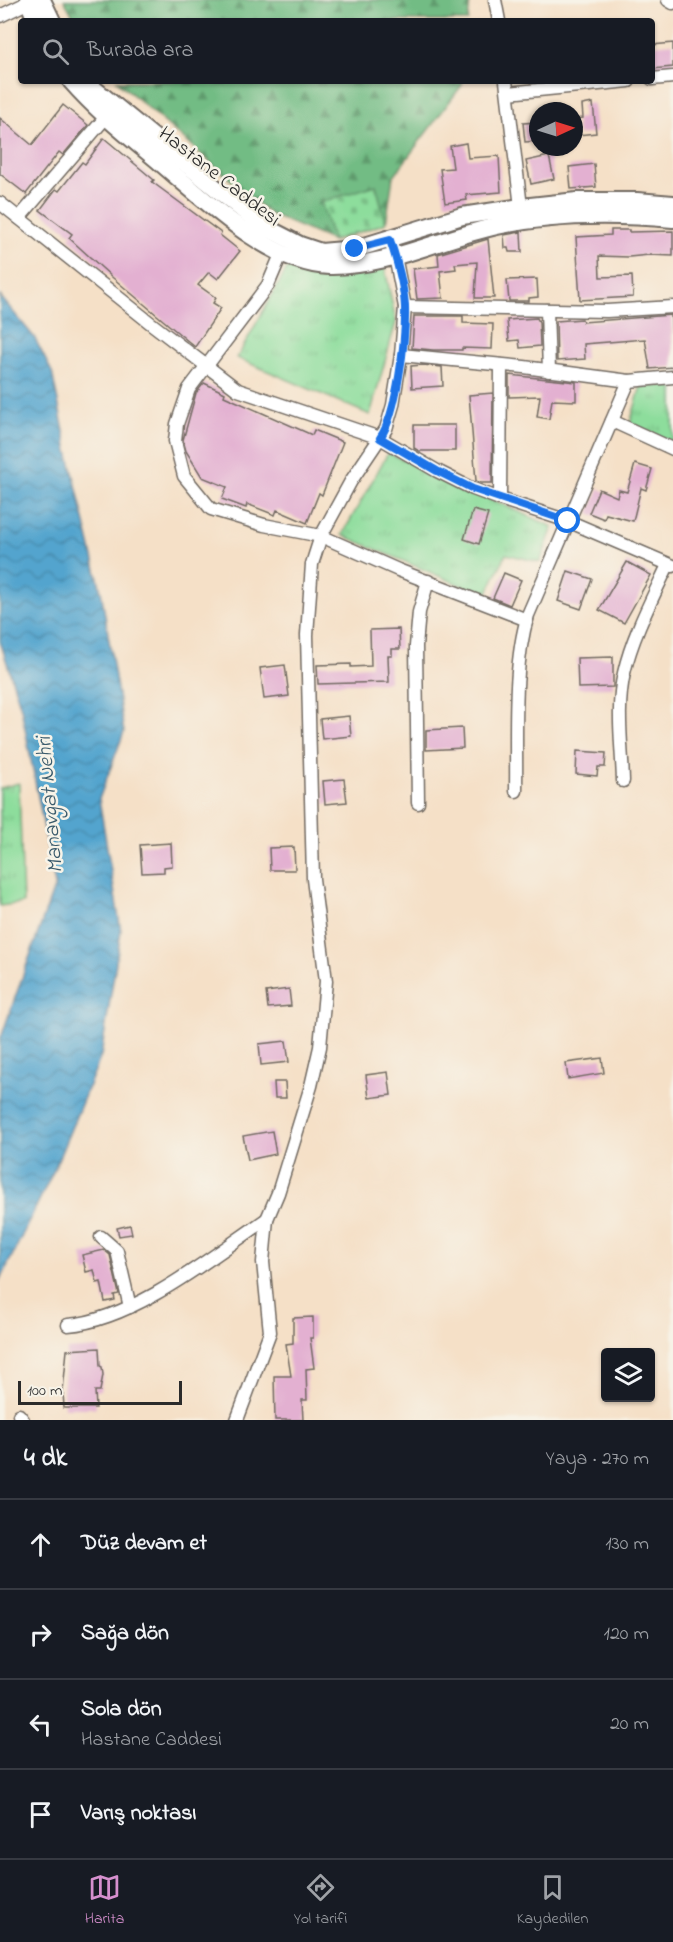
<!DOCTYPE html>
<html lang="tr">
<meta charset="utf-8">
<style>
:root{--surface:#171b24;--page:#242831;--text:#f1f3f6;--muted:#9ea1a6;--line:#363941;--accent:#d690ce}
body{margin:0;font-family:"Indie Flower",sans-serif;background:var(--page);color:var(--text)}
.controls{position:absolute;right:18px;bottom:18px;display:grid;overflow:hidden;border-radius:6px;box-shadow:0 2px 4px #0004}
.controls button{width:54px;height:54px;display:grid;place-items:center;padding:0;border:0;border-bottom:2px solid var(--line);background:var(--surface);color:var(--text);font:30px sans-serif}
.compass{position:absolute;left:529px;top:102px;width:54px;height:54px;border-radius:50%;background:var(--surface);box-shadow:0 2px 4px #0004;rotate:86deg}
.scale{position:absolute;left:18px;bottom:15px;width:164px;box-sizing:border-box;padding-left:6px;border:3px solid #2b2b2b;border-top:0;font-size:16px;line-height:21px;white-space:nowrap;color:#2b2b2b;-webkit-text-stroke:4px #f7f3e8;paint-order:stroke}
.stop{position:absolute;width:18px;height:18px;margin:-14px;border:4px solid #1a73e8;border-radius:50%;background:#fff}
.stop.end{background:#1a73e8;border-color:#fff;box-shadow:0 2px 6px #0008}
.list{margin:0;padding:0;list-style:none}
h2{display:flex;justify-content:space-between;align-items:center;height:78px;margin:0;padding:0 24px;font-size:26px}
h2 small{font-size:20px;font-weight:400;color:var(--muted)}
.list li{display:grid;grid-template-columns:39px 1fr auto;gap:18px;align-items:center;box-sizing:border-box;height:90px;padding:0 24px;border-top:2px solid var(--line)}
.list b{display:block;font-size:22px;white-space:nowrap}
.list p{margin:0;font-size:20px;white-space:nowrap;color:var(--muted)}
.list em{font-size:20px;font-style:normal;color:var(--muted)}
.icon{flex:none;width:33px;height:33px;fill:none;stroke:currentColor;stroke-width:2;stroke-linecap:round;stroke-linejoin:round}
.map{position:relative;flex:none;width:673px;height:1420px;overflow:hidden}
.search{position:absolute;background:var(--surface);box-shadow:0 2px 4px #0004;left:18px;right:18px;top:18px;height:66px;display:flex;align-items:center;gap:15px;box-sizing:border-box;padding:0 21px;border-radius:6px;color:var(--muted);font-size:22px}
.sheet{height:438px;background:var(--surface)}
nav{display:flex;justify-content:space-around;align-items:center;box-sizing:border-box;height:84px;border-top:2px solid var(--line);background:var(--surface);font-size:16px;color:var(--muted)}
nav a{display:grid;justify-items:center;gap:3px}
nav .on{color:var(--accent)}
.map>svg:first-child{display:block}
</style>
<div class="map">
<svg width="673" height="1420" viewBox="0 0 673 1420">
<defs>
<pattern id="grass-tufts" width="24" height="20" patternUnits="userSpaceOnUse" patternTransform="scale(1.5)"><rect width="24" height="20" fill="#8ddd9c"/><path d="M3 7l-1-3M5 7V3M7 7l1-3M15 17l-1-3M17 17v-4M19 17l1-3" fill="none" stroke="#7abe87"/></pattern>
<pattern id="forest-firs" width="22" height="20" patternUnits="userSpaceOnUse" patternTransform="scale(1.5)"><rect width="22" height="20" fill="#72bc84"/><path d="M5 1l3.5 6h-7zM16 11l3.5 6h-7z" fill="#5e996c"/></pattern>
<pattern id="cemetery-stones" width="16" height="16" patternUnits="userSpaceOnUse" patternTransform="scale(1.5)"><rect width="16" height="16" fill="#8ddd9c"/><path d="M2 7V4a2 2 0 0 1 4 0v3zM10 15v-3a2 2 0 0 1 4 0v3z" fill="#7abe87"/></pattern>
<pattern id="water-waves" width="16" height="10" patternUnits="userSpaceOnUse" patternTransform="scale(1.5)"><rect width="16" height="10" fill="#53a4ce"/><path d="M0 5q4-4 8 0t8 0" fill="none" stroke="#4586a7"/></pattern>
</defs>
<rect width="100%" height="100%" fill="#f7f3e8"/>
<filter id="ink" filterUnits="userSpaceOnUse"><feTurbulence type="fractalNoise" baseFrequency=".0167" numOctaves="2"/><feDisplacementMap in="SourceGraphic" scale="12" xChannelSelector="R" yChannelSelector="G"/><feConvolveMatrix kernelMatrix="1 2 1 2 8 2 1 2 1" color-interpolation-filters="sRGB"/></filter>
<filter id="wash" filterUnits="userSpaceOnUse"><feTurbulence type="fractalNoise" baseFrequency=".008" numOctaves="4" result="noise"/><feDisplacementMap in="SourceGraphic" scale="24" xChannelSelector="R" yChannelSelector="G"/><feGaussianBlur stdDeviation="1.35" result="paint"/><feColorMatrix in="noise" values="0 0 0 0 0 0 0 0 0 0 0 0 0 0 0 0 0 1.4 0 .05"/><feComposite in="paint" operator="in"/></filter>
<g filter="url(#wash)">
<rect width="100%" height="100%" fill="#f5e0c7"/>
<g fill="url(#grass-tufts)" stroke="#5c8464" stroke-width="1.5">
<path d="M289 265 340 274 385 268 396 322 370 415 237 358Z"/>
<path d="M673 385V443L630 423 641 386Z"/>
<path d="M388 453 553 527 540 562 506 554 486 596 342 535Z"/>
<path d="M19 783 23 903 0 906V788Z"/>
</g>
<g fill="url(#forest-firs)" stroke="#4e7458" stroke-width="1.5">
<path d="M64 0H470L468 21H76Z"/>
<path d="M117 81H462V85L393 177 386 223 333 241 270 214Z"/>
</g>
<path fill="url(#cemetery-stones)" stroke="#5c8464" stroke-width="1.5" d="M376 185 386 223 333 241 321 202Z"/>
<path fill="url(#water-waves)" stroke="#3f687c" stroke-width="1.5" d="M0 296 34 337 52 372 68 451 101 591 124 732 99 799 121 931 101 1056 54 1170 0 1281V1040L55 885 21 708 0 641Z"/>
<g id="blocks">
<g fill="#e3b0d1">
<path d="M673 43V67L652 69V45Z"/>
<path d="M593 103 596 133 578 135 576 119 583 118 582 105Z"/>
<path d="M63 105 88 125 63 155 59 152 26 194 0 174V118L32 145Z"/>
<path d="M538 122V141L525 142 523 123Z"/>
<path d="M104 138 154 180 152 182 221 233 220 235 240 251 218 279 209 272 198 285 216 298 213 303 221 308 195 347 113 278 69 238 72 234 40 210 56 189 59 191 82 162 85 164Z"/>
<path d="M466 143 468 158 499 156 501 192 466 195 467 200 445 203 440 169 453 168 450 146Z"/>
<path d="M549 156 554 179 531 184 526 161Z"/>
<path d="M594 164 596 187 571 189 569 167Z"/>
<path d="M611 230H629V232L673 231V256L649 255 629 257 599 256 600 277 632 276 633 297 580 300 576 237 611 235Z"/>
<path d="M521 232 522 252H509L508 248H505L504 235Z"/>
<path d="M488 239 494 298H475L477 262 455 264 456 269 440 271 443 298 417 299 413 269 439 266 438 254Z"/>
<path d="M537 279 538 297 529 298V301H509L507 280Z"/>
<path d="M671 315 673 367 650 369 645 339 584 344 585 359 557 361 556 321 582 319 583 322Z"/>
<path d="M414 316H463V323L493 324 492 349 462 348V350H433L412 348Z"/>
<path d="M537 318 539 322 540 346 520 348 519 340 509 341 507 320Z"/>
<path d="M423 365 442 367 443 386 412 388 411 366Z"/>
<path d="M509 375 576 382V401L552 400 549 419 537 417 540 396 509 397Z"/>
<path d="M204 383 225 393 224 396 312 435 314 430 343 442 322 495 319 493 307 523 277 510 275 515 247 504 246 508 222 499 227 487 202 477 186 451 183 440 196 393Z"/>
<path d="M493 393 492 483H481L476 481 469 395Z"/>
<path d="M414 425H455V451H419L414 448Z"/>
<path d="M635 464 652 469 646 490 641 488 633 521 606 514 604 519 589 513 599 489 617 497 619 490 627 492Z"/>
<path d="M473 510 488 514 479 544 464 539Z"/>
<path d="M627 562 651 575 624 623 599 610Z"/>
<path d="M568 571 592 579 581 609 558 601Z"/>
<path d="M504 573 521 580 510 605 493 598Z"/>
<path d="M399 629 400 649H392V656H388L389 682 318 684 317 665 351 664V667L371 666 370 630Z"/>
<path d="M613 657V687L578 688 577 658Z"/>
<path d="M285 665 289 696 264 699 260 668Z"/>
<path d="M349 716 351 736 322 739 320 719Z"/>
<path d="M462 728 463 748 426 750V730Z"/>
<path d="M577 751 606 753 605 767H598L597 776 576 774Z"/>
<path d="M344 779 347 802 325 804 323 781Z"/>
<path d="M171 843 172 866 164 867V872L142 873 140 845Z"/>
<path d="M294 847 295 870H270L269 848Z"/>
<path d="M289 989 291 1006 268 1008 266 992Z"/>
<path d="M286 1041 289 1062 261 1065 259 1044Z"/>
<path d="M602 1058 604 1073 568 1079 566 1063Z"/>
<path d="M388 1072 391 1095 369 1098 366 1075Z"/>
<path d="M274 1082H285L286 1098H275Z"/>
<path d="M272 1131 276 1154 248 1160 243 1136Z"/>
<path d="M130 1225 132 1234 119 1236 117 1228Z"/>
<path d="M104 1250 110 1255 119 1294 114 1295 115 1300 105 1302 101 1282 97 1283 94 1270 86 1272 82 1255Z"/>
<path d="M313 1317V1338H310L314 1368 306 1369 307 1400H302L303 1420H275L274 1376H291L286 1344 293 1343V1318Z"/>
<path d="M99 1348 100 1366 102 1367 103 1375 100 1391H95L96 1408H64L63 1391 67 1350Z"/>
</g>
</g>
</g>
<g filter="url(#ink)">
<use href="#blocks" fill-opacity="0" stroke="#726a62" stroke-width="1.5"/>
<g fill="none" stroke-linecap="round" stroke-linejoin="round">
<g stroke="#726a62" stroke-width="15">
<g id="street">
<path d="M495 0 499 21"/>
<path d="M668 0 673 3"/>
<path d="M0 16 29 2"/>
<path d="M652 79 673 77"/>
<path d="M506 81 521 207"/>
<path d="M508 93 629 81"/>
<path d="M0 203 153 325 238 390 380 438 437 471 473 489 500 499 501 365"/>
<path d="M19 218 106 117"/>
<path d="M282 252 268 285 189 389 177 424 175 441 184 476 211 509 264 525 321 536 398 570 527 620"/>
<path d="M405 307 607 311 673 307"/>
<path d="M547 310 549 371"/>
<path d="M401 355 524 367 629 381 673 377"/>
<path d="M612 421 673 449"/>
<path d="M500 499 568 521 673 566"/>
<path d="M623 781C622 746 616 708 624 673 632 637 652 599 668 565"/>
<path d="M516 791C517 736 512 667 528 615L629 381"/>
<path d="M418 803 416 646 419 612 428 581"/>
<path d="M101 1237 117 1251 130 1307"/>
<path d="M68 1325C134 1320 213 1256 267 1219"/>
<path d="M19 1415 23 1420"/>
<path d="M237 1420 270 1332 263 1262 267 1219 278 1193 311 1086 320 1047 326 981 313 879 307 635 312 564 321 536 351 481 386 429 393 405 401 355 405 307 395 256 390 240"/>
</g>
</g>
<g stroke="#726a62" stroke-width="20">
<g id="secondary">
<path d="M28 0 36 21"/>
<path d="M42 0 52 21"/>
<path d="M71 81C98 112 130 137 161 163 205 200 270 264 329 266 387 267 441 238 497 226 552 214 617 214 673 219"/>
<path d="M88 81 93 88 261 225 300 245 321 252 355 249 462 216 521 207 577 201H637L673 204"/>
</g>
</g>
<use href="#street" stroke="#fff" stroke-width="12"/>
<use href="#secondary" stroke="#fff" stroke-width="16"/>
</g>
</g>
<g fill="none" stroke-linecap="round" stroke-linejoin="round" filter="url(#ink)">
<path stroke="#1a73e8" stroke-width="8" d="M355 249 390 240C397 261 404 285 405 307 406 338 397 414 380 438L437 471 473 489 568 521"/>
</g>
<g text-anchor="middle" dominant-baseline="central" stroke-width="5" stroke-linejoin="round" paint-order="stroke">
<g font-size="21" fill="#2b2b2b" stroke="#f7f3e8">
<text transform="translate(219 177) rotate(38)">Hastane Caddesi</text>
</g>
<g font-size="22" font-style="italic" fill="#3b5b6c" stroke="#f7f3e8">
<text transform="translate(51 805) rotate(-95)">Manavgat Nehri</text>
</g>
</g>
</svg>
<div class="controls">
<button><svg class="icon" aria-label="layers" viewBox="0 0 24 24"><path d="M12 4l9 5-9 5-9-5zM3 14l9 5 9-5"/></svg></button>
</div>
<svg class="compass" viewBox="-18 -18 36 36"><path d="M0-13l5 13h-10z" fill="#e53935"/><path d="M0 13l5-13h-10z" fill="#9ea1a6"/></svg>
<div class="scale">100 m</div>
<div class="stop" style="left:568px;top:521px"></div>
<div class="stop end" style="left:355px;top:249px"></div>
<div class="search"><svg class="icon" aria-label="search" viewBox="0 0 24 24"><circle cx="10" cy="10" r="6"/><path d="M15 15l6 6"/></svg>Burada ara</div>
</div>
<section class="sheet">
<h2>4 dk<small>Yaya · 270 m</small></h2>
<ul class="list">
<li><svg class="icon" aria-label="ahead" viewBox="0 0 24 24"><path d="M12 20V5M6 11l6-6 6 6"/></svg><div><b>Düz devam et</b></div><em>130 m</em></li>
<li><svg class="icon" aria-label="right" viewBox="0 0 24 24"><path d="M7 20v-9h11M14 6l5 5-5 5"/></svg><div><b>Sağa dön</b></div><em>120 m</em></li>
<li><svg class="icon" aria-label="left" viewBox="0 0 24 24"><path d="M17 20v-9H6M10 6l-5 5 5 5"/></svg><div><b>Sola dön</b><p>Hastane Caddesi</p></div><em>20 m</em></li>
<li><svg class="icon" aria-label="arrive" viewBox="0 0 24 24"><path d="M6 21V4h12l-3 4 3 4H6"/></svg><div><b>Varış noktası</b></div></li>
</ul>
</section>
<nav>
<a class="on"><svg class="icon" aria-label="map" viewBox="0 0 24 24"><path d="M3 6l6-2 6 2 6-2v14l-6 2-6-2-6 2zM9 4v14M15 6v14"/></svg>Harita</a>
<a><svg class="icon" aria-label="directions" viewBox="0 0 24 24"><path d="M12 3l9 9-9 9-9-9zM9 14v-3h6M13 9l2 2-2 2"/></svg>Yol tarifi</a>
<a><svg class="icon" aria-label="saved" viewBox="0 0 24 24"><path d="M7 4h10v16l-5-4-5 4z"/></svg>Kaydedilen</a>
</nav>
